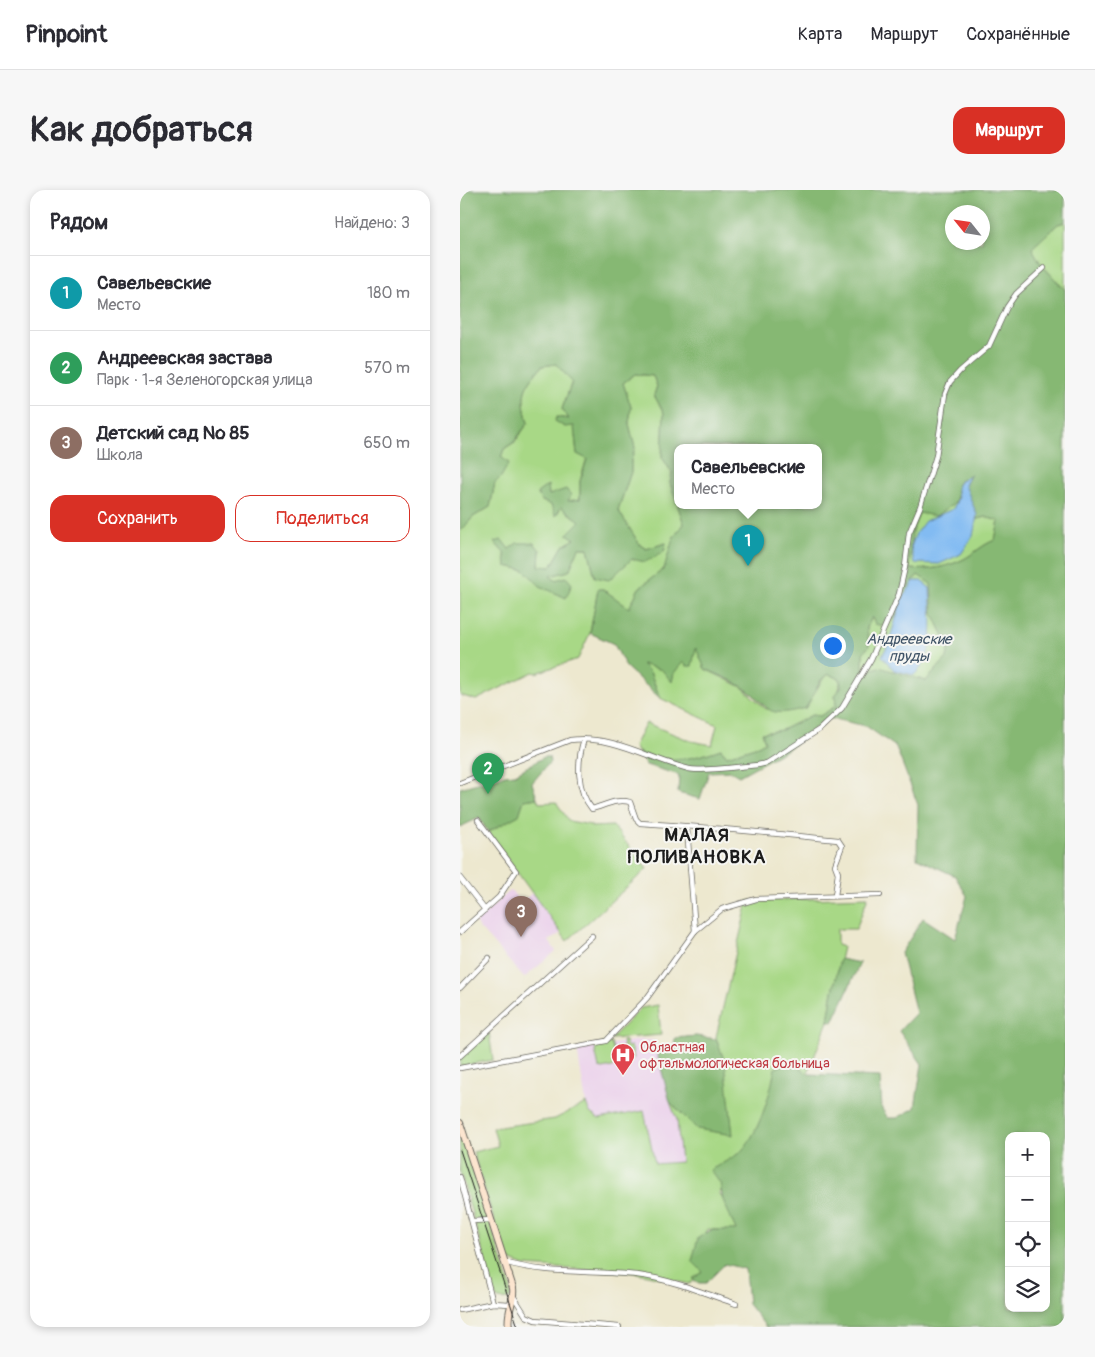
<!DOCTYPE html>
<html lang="ru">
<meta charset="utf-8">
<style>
:root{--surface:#fff;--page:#f7f7f7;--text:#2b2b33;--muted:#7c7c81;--line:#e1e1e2;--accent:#d93025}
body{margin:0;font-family:Pangolin,sans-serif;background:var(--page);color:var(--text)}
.controls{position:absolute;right:15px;bottom:15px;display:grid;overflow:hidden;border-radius:10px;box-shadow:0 2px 8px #0003}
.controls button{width:45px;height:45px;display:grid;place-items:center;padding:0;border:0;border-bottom:1px solid var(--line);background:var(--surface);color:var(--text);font:25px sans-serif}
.compass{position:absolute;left:485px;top:15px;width:45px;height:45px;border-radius:50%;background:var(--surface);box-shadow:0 2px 8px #0003;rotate:300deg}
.you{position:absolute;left:372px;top:455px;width:18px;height:18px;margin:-12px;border:4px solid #fff;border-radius:50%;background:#1a73e8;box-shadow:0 0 0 8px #1a73e833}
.badge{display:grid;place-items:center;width:32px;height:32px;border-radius:50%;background:var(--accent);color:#fff;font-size:16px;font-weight:700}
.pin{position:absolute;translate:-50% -41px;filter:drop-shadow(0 1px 2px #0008)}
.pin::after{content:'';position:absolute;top:26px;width:18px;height:15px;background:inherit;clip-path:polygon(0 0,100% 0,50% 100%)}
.popup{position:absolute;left:214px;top:254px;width:148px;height:65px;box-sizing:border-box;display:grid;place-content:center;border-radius:10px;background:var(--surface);filter:drop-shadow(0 1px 4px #0005);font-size:16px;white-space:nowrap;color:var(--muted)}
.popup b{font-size:19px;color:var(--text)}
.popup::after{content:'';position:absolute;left:50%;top:100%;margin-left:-10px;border:10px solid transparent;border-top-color:var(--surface)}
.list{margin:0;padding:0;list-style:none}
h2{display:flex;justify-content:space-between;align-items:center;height:65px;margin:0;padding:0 20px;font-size:21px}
h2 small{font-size:16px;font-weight:400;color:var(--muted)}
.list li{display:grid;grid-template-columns:32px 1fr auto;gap:15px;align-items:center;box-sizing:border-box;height:75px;padding:0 20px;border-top:1px solid var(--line)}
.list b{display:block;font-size:19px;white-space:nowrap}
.list p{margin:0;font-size:16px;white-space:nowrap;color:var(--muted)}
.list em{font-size:16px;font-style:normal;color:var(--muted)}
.actions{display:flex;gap:10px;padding:15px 20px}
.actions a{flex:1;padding:11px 0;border:1px solid var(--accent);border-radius:15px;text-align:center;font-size:18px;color:var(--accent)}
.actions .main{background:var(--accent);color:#fff}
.icon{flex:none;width:28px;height:28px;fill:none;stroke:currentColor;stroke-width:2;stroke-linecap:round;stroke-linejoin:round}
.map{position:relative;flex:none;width:605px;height:1137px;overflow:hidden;border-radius:15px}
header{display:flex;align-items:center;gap:30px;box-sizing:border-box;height:70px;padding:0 25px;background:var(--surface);border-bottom:1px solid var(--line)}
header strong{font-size:24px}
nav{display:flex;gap:28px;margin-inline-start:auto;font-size:18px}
.intro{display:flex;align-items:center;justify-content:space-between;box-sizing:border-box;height:120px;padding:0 30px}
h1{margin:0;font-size:35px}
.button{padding:12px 22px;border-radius:15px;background:var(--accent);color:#fff;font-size:18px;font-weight:700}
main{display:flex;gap:30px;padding:0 30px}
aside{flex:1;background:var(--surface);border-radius:15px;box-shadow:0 2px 8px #0003}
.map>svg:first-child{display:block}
</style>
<header>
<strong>Pinpoint</strong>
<nav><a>Карта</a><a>Маршрут</a><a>Сохранённые</a></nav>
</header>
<div class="intro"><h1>Как добраться</h1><a class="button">Маршрут</a></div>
<main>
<aside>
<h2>Рядом<small>Найдено: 3</small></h2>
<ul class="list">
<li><span class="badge" style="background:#0f9aa8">1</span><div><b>Савельевские</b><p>Место</p></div><em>180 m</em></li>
<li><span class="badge" style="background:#2e9e5b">2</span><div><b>Андреевская застава</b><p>Парк · 1-я Зеленогорская улица</p></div><em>570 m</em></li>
<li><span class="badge" style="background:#8d6e63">3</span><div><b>Детский сад № 85</b><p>Школа</p></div><em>650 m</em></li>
</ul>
<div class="actions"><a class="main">Сохранить</a><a>Поделиться</a></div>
</aside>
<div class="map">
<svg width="605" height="1137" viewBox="0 0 605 1137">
<rect width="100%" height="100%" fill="#f6f6f2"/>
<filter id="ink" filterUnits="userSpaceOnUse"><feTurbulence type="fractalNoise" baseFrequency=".02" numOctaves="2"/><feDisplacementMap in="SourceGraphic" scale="10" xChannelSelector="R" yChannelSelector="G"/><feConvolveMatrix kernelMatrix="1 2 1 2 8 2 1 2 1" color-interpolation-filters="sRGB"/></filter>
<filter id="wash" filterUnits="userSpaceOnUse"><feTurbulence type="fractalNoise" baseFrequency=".0096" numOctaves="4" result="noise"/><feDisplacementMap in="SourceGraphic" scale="20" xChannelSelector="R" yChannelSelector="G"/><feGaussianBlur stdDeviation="1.12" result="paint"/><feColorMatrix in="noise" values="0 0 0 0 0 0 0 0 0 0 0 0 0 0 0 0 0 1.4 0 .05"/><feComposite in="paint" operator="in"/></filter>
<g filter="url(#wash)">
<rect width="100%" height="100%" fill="#ede8cf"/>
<g fill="#ebd1eb">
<path d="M51 700 61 713 72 703 101 743 89 751 96 761 64 788 15 733Z"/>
<path d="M180 850H194L198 859 217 930 221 972 194 975 184 922 139 929 130 923 126 913 117 859Z"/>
</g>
<g fill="#a8d886" stroke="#627a51">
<path d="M605 32V100L581 74 571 58 598 34Z"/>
<path d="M96 174 112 191 102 219 109 229 96 227 114 236 117 263 127 268 120 291V309L108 312 89 305 87 295 82 311 91 315 96 326 101 316 109 324 121 330 108 344 115 349 103 356 91 377H79L80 360 49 359 35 352 45 364 46 376 64 380 80 396 95 390 89 386 109 381 119 358H128L135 387 172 369 204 362 206 353 186 359 180 355 158 320 171 282V270L175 258 169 234 171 217 163 193 175 184 193 186 197 196 194 205 204 223 202 267 212 283 210 293 224 334 213 348 204 379 179 398 169 419 143 399 138 400 130 443 118 469 76 483 73 482 16 510 0 505V342L13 327 30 317 35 293 41 287V267L44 259 55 252 68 233C60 203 63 198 82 176Z"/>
<path d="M512 283 514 330 525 327 539 331 535 350C522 355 515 363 504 369 488 377 467 381 449 379 450 362 448 337 459 323 469 311 499 291 512 283Z"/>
<path d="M458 385 472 394 473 423 489 457 487 468 466 491 448 486 403 482V463L409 456 407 438 412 427 415 434Z"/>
<path d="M236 456 245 479 282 497 306 519 346 518 362 490 369 484 380 489C381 500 375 505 376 516L360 526 352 525 322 540 302 543 305 552 298 556 267 566 261 559C230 570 210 574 177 562L174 556 186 533 231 551 252 555 257 535 200 508 190 482 181 473Z"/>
<path d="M77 608 79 613 96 612 109 631 131 635V637L153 636 187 679 107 751 28 642 58 625 64 610Z"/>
<path d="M408 707 396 739H377V755L383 757 372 806 368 831 346 888 311 907 297 938 259 1003 273 1023 305 1045 248 1039 234 1064 246 1084 229 1094 178 1083 65 1076 46 1069 13 962 38 956 33 938 95 929 126 913 130 923 139 929 184 921 195 974 221 972 217 930 210 912 237 939 264 871 256 847 288 711Z"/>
<path d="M198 815 201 845 151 849 181 818Z"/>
<path d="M29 842 33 870 0 876V868Z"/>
<path d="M162 851H165L167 857 171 856 174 868 170 869V873L143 879 139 878 135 860 137 855 151 853 154 863 164 861Z"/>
<path d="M0 941 51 1098 50 1108C45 1110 37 1111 35 1105L0 981Z"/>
</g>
<g fill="#86b873" stroke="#516a48" fill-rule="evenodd">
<path d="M0 0H605V32L598 34 572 58 581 74 605 100V1137H306L288 1114 285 1079 265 1074 246 1093H239L232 1089 243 1082 232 1071 238 1048 251 1040H276L263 1010 260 993 250 980C259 975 269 970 278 964 298 948 311 902 315 878L330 872 349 884 420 887 422 919 428 928H437L455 918 462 874 439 841 456 823 441 763 463 728 495 749 507 706 495 686 457 668 458 615 436 557 406 536 369 528 328 559 279 586 270 581 249 582 240 609 218 603 219 585 186 575 177 562C210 574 230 570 261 559L267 566 298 556 305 552 302 543 322 540 352 525 360 526 376 516 375 506 381 497 380 489 369 484 361 490 346 518C300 530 313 516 281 496 270 489 257 484 245 479L236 458 232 476H227L223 472 214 483 212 492 202 480 182 474 190 482 200 508 166 477 154 454 130 443 138 399H143L169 418 179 398 204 379 213 348 224 334 210 293 212 283 202 267 204 223 194 205 197 196 193 186 175 184 163 193 171 217 169 234 175 258 171 270V282L158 320 180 355 186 359 206 353 204 362 185 372 172 369 149 390 135 387 128 358H119L109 381 90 386 95 390 106 387 112 394 106 408 80 396 64 380 46 376 45 364 34 352 42 350 49 359 57 353H74L80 360 79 376 91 377 103 356 115 349 107 344 120 331 101 317 96 326 91 315 82 311 77 303 88 295 89 305 106 299 111 305 108 311 120 309V291L127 269 117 264 114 236 105 237 95 231 96 227 109 229 102 219 112 192 96 174 82 176C63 198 60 203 68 233L54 252 44 259 41 267 49 273 41 287 35 293 30 317 13 327 0 342ZM492 22H522V52H492ZM218 257H358V315H218ZM511 284 505 295 514 330 525 327 539 331 535 350C522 355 515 363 504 369 488 377 467 381 449 379L452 343 459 323 476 326 496 312 498 292ZM458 385 471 394 473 423 489 457 487 468 466 491 419 477 403 482V463L409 456 407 438 412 427 415 434 423 436 436 427 443 402ZM549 946H586V1118H549Z"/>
<path d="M84 567H89L90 572 72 593 77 608 64 610 59 625 28 642 19 628 0 637V598L45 585 55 584Z"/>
<path d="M380 769 400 773 373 832 368 831 372 806Z"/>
<path d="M236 846 256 849 265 872 273 945 237 939 210 912 197 863 198 859H214L215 848Z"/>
</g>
<g fill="#82bbf2" stroke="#4f6c87">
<path d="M510 285 505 295 517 325 513 346 501 364 479 374 454 373 451 357 456 343 465 331 493 319 498 308C495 295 498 292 510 285Z"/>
<path d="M454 391H461L470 398C471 427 478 464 454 485L434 480 422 466 428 455 442 409Z"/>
</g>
</g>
<g filter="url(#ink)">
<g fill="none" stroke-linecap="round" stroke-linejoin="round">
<g stroke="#65635b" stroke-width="6">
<g id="minor">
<path d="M124 549C117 571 116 600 132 619 144 616 157 608 170 612L176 629 180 633C246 637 312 643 378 650L382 656 375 675 378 683 375 706"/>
<path d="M0 593 110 550C155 545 188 569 229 579 240 582 284 576 298 575L307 573 360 539 382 518 411 469 439 404 445 377 449 343 460 317 476 266 485 204 490 192 500 181 529 156 547 117 556 104 584 78"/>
<path d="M227 638 235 741"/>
<path d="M0 688 25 720"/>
<path d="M0 742 39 707 56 681 18 630"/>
<path d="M0 798 29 768"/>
<path d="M0 866 132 746"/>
<path d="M0 878 146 851 187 808 235 741 262 719 296 709 420 705"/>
<path d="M0 987 33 1113"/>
<path d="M13 1031 31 1030"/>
<path d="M44 1072C87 1085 133 1080 177 1085 210 1089 244 1103 276 1114"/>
<path d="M54 1107 66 1126 75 1130 159 1137"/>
<path d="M0 1120 33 1113 50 1114"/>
</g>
</g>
<g stroke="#65635b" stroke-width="8">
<path id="secondary" d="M0 933 53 1098C55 1111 46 1123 49 1137"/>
</g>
<use href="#minor" stroke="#fff" stroke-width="4.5"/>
<use href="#secondary" stroke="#fce5cf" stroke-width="6"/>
<path stroke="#1c1c1c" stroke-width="1" d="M0 960 58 1137"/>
</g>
</g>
<defs>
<g id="hospital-pin" transform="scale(1.25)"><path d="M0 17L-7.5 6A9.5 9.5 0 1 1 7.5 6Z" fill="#e0444e" stroke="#f6f6f2"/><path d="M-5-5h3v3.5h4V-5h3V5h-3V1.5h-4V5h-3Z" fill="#fff"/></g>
</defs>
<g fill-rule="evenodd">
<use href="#hospital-pin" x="163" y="865"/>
</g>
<g text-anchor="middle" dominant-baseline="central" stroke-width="4" stroke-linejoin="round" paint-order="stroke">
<g font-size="14" fill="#be3a42" stroke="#f6f6f2" text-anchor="start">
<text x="180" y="857">Областная<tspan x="180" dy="16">офтальмологическая больница</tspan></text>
</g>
<g font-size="15" font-style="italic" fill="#405467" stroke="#f6f6f2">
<text x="449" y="449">Андреевские<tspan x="449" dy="17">пруды</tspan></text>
</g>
<g font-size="19" font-weight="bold" letter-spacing="1" fill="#1c1c1c" stroke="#f6f6f2">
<text x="237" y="645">МАЛАЯ<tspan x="237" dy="22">ПОЛИВАНОВКА</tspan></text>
</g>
</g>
</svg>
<div class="controls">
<button>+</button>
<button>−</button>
<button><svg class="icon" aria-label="locate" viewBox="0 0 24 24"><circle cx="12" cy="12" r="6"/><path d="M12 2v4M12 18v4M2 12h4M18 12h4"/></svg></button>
<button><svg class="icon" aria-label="layers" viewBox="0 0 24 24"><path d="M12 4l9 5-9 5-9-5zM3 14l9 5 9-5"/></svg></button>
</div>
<svg class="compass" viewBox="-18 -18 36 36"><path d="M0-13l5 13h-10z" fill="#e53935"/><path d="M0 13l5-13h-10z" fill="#7c7c81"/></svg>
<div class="you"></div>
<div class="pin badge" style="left:288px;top:376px;background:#0f9aa8">1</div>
<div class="popup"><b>Савельевские</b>Место</div>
<div class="pin badge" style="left:28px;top:604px;background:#2e9e5b">2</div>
<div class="pin badge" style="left:61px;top:747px;background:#8d6e63">3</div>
</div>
</main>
